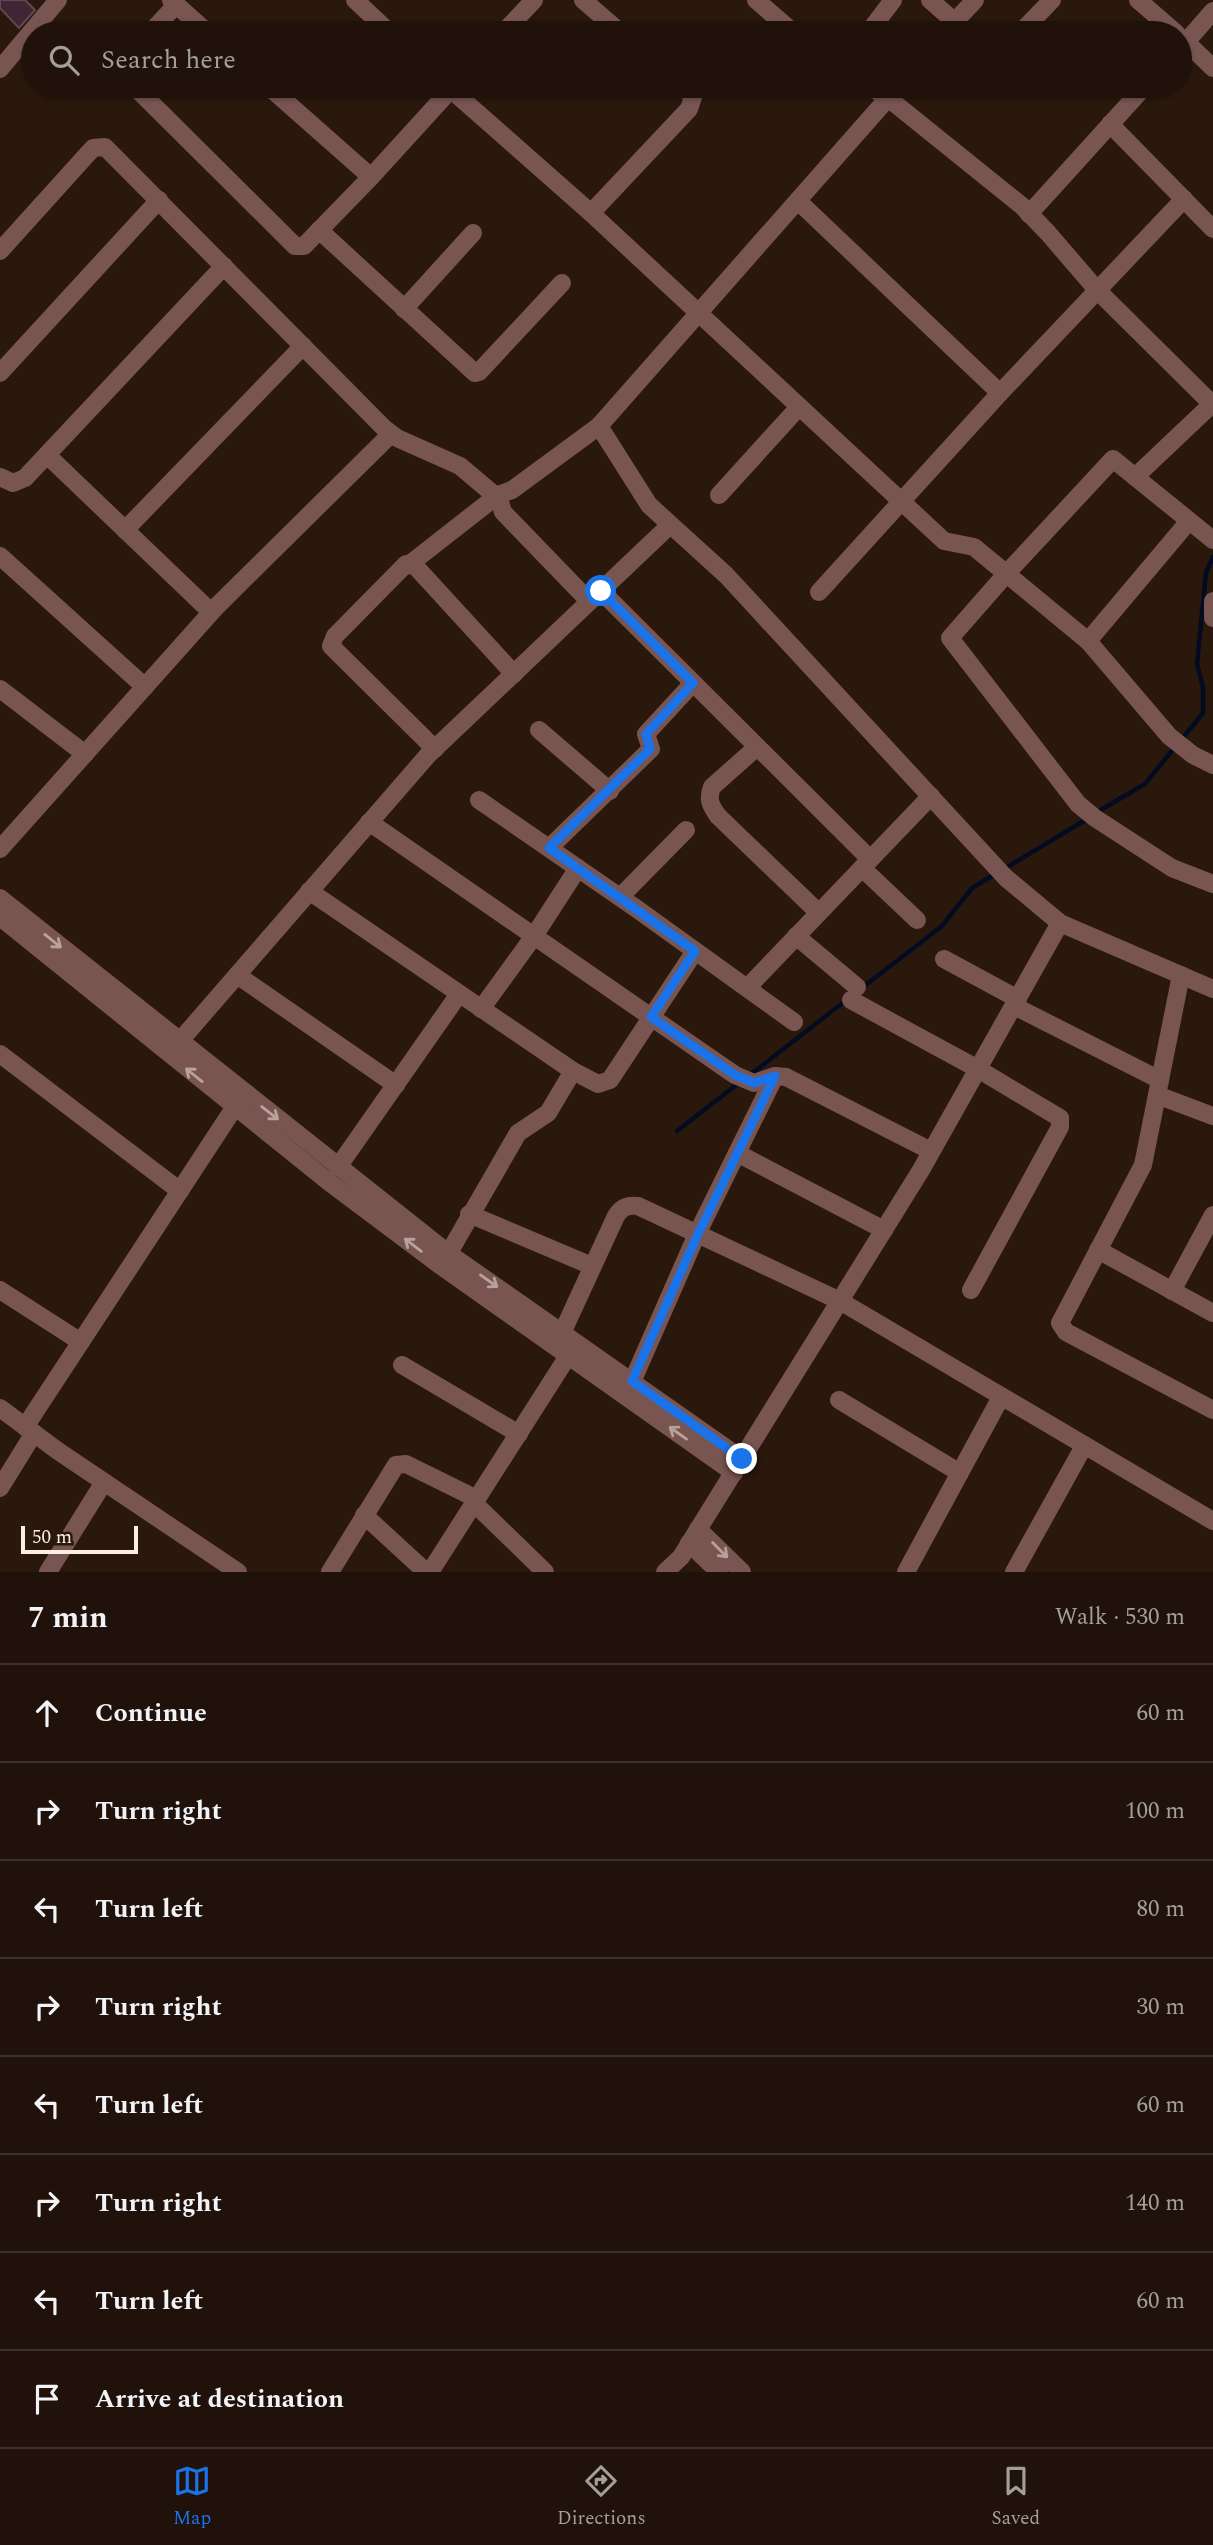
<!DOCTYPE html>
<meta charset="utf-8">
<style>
:root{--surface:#20120a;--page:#281b13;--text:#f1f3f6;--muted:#a29e9c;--line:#3d322b;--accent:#1a73e8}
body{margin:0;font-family:Spectral,serif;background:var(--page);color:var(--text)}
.scale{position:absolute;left:21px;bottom:18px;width:117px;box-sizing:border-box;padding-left:7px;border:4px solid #fbeee6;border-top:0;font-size:19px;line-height:24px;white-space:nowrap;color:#fbeee6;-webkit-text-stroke:5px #2a180d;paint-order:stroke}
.stop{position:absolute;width:21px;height:21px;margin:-16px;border:5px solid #1a73e8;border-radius:50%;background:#fff}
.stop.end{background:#1a73e8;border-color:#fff;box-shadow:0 2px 7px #0008}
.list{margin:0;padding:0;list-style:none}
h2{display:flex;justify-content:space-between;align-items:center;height:91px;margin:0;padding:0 28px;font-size:30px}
h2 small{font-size:23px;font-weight:400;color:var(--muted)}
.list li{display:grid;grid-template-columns:46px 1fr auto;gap:21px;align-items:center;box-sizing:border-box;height:98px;padding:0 28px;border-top:2px solid var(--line)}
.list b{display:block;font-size:26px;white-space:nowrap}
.list em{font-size:23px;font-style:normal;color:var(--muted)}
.icon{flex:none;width:38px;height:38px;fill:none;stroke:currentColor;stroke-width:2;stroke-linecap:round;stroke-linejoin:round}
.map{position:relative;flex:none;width:1213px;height:1572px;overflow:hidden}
.search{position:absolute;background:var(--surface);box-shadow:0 2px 5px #0004;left:21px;right:21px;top:21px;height:77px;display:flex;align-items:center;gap:18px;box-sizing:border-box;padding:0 24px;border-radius:38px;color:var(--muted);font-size:26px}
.sheet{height:875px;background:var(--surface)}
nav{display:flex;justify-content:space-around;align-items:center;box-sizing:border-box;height:98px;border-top:2px solid var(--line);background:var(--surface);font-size:19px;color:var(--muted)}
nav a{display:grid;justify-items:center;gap:4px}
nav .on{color:var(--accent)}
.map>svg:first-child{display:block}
</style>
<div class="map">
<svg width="1213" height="1572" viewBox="0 0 1213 1572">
<rect width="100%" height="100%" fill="#2a180d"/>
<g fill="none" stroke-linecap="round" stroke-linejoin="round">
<g stroke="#030b20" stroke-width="4.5">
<path d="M1181 740 1203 713V687L1197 664 1206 573 1213 557"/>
<path d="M1097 812 1145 784 1175 747"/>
<path d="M1004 869 1087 819"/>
<path d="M863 987 942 926 972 888 997 873"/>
<path d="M750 1075 845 1001"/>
<path d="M677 1131 740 1082"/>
</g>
</g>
<path fill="#412532" stroke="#5f4852" stroke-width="2" d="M0 0H25L35 10 19 28 0 8Z"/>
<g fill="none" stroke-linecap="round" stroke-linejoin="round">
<g stroke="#795551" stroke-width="18">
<path d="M171 0 208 33"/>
<path d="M355 0 390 33"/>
<path d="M583 0 621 33"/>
<path d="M756 0 794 33"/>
<path d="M930 0 955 22"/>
<path d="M1138 0 1176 33"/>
<path d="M150 33 176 5"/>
<path d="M503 33 534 0"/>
<path d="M868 33 893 0"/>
<path d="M944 33 975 0"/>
<path d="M1020 33 1052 0"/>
<path d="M1180 37 1186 42 1213 11"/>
<path d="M1180 49 1186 42 1213 68"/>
<path d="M0 69 58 0"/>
<path d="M134 86 295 246H304L371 177"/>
<path d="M268 86 371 177 454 86"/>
<path d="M447 86 591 213 944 541 974 547 1088 641 1169 736 1193 755 1213 765"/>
<path d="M869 86 888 98 1022 206 1048 233 1097 290 1212 404"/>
<path d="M956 86 962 89 969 86"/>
<path d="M888 98 599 426 649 505 726 575 1006 878 1060 923 1213 989"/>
<path d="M1110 124 1213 229"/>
<path d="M798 201 1000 393"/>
<path d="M591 213 689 109 693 97 682 86"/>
<path d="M1029 214 1145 86"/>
<path d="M319 230 475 373 479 372 562 283"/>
<path d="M0 251 93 148 105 147 385 429 397 438 460 466 492 493 498 495 512 490 599 426"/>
<path d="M404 309 473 233"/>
<path d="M0 373 159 200"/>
<path d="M47 455 211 612"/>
<path d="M0 477 13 483 25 478 224 266"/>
<path d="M1135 477 1213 403"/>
<path d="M719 495 799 407"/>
<path d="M125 530 303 346"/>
<path d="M1213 540 1113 459 1007 573 950 638 1078 804 1095 818 1172 868 1213 884"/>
<path d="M0 556 145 687"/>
<path d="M411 563 498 495 503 512 589 601"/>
<path d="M601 591 870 859"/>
<path d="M819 592 1000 393 1184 199"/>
<path d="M1213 601V618"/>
<path d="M1088 641 1189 521"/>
<path d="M0 689 85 754"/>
<path d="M539 730 610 791"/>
<path d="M757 747 712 787C707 800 711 806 718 816L818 912"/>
<path d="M435 749 331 646 335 636 406 564 416 567 514 674"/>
<path d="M479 800 637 909 794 1022"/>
<path d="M369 822 735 1075 754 1083 775 1076 786 1077 931 1151"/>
<path d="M549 848 651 749 646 734 693 683"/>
<path d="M0 849 216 607 391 434"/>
<path d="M862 868 917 920"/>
<path d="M309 891 573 1071 598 1084 610 1080 695 951"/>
<path d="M620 897 686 830"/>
<path d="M0 898 448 1253 742 1459"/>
<path d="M0 917 329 1182 441 1266 734 1473"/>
<path d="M796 936 857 987"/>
<path d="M944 959 1018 999"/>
<path d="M237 975 396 1085"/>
<path d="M1181 975 1143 1165 1060 1323 1066 1332 1213 1410"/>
<path d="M747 988 931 796"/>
<path d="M851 1000 978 1069 1060 1118V1127L971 1290"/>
<path d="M1014 1006 1160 1080"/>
<path d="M481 1009 534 936 578 868"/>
<path d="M172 1050 428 755 670 525"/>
<path d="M0 1054 180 1191"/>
<path d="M1157 1095 1213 1116"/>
<path d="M737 1153 884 1230"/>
<path d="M338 1167 459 994"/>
<path d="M469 1214 592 1266"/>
<path d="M1098 1250 1213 1313"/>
<path d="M443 1263 518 1133 548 1113 573 1071"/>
<path d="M0 1290 81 1342"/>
<path d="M1172 1291 1213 1215"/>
<path d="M557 1344 616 1216C622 1207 627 1205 638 1206L840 1301 1213 1521"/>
<path d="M402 1365 519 1434"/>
<path d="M632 1382 697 1234 775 1076"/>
<path d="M839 1400 960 1473"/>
<path d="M0 1408 58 1451 238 1572"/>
<path d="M25 1427 240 1099"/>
<path d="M0 1488 34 1433"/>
<path d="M474 1503 545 1572"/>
<path d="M364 1515 426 1572"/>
<path d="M698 1529 742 1572"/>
<path d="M689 1543 719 1572"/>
<path d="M48 1572 104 1482"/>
<path d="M330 1572 396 1465 406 1464 477 1499"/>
<path d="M430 1572 568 1356"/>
<path d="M665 1572 681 1557 921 1170 1060 923"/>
<path d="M906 1572 1001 1397"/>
<path d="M1014 1572 1084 1446"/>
</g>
</g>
<defs><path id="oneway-shaft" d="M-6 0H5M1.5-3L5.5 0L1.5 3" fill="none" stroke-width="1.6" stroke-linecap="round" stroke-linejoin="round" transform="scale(1.75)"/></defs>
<g stroke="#baa29c">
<use href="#oneway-shaft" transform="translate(53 941) rotate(39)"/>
<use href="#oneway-shaft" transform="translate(194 1075) rotate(-141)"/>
<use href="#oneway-shaft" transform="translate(270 1113) rotate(38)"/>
<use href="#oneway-shaft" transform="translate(413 1245) rotate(-143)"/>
<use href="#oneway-shaft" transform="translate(489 1281) rotate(35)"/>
<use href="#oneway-shaft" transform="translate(678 1433) rotate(-145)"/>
<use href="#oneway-shaft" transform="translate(720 1550) rotate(45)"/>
</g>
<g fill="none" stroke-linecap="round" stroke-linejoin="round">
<path stroke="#1a73e8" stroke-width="9" d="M601 591 693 683 646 734 650 749 549 848 695 951 651 1017 735 1075 754 1083 775 1076 698 1234 632 1381 742 1459"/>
</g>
</svg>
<div class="scale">50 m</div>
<div class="stop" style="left:601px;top:591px"></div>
<div class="stop end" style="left:742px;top:1459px"></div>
<div class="search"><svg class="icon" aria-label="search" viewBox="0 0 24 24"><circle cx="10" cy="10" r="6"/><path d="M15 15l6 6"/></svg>Search here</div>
</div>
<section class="sheet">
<h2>7 min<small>Walk · 530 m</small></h2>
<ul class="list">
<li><svg class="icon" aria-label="ahead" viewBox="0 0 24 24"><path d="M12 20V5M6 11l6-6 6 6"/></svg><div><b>Continue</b></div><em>60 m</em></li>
<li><svg class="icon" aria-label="right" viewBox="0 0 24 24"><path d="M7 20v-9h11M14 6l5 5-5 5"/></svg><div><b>Turn right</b></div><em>100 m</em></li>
<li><svg class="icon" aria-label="left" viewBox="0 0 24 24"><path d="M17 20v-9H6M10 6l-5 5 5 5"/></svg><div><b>Turn left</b></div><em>80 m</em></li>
<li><svg class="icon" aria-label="right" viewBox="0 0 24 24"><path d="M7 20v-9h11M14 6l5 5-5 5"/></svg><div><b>Turn right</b></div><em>30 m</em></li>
<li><svg class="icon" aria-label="left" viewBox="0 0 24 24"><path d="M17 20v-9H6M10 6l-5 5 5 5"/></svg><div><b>Turn left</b></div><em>60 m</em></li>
<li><svg class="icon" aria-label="right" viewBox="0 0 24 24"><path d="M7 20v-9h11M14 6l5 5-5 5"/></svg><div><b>Turn right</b></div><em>140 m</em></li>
<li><svg class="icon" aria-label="left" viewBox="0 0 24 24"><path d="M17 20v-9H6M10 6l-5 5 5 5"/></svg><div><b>Turn left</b></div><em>60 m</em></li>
<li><svg class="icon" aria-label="arrive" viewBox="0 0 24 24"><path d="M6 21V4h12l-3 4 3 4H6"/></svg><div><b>Arrive at destination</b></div></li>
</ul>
</section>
<nav>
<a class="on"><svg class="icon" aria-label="map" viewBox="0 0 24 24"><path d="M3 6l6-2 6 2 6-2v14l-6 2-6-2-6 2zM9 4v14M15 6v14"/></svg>Map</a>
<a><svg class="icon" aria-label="directions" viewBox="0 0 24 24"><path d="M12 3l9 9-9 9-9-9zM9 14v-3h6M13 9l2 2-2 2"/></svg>Directions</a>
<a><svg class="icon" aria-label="saved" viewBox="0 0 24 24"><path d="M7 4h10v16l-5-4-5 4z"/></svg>Saved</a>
</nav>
